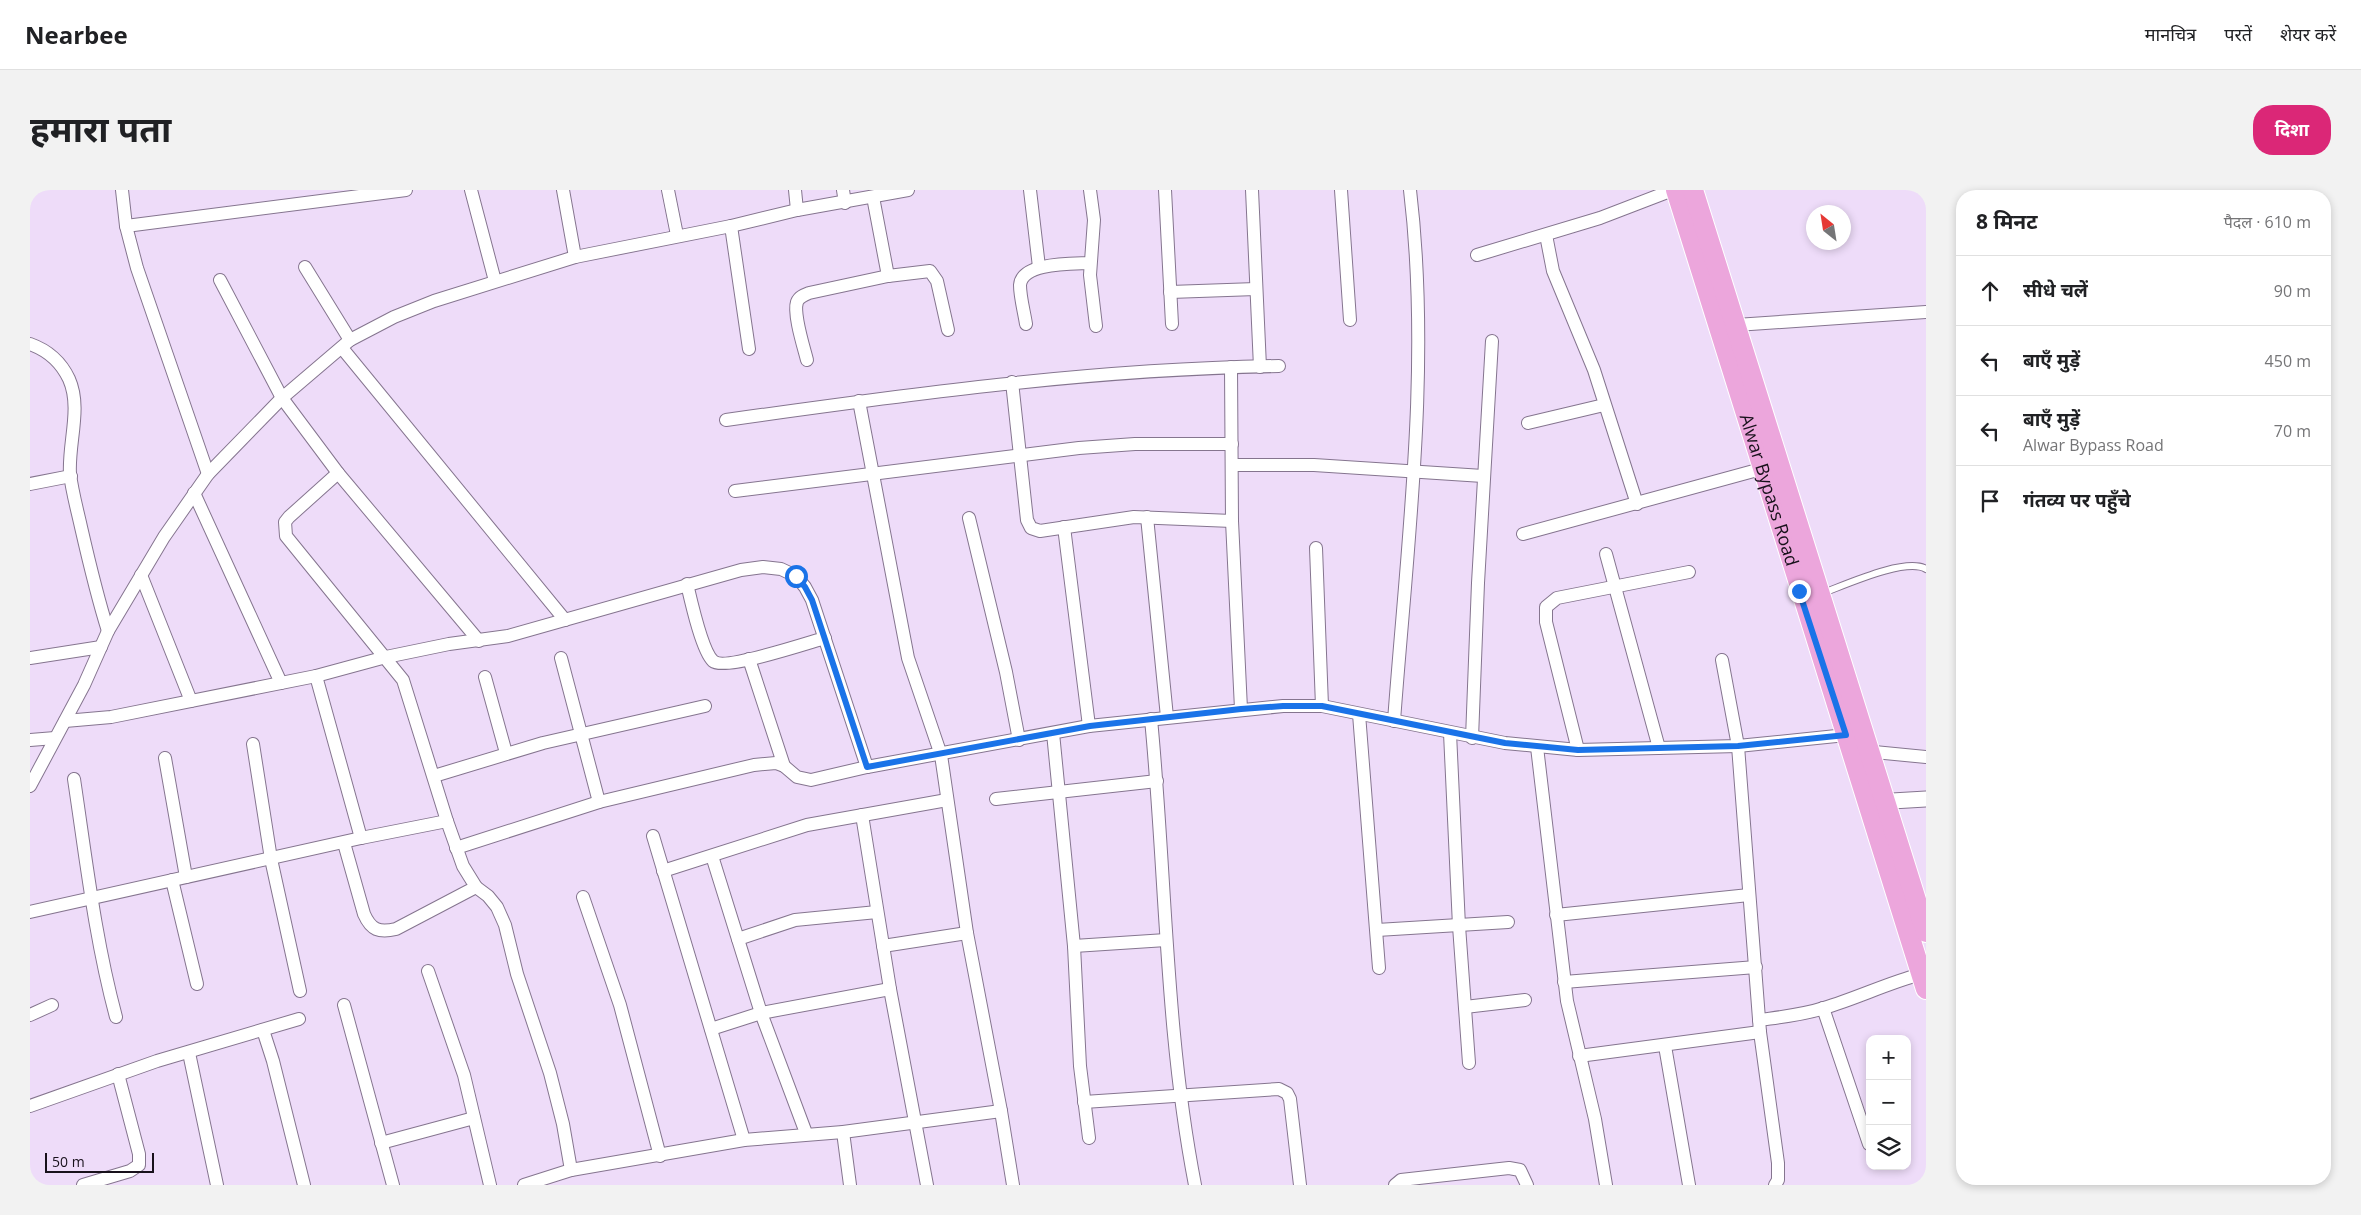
<!DOCTYPE html>
<html lang="hi">
<meta charset="utf-8">
<style>
:root{--surface:#fff;--page:#f2f2f2;--text:#202124;--muted:#757577;--line:#e0e0e0;--accent:#db2777}
body{margin:0;font-family:"Open Sans","Noto Sans Devanagari",sans-serif;background:var(--page);color:var(--text)}
.controls{position:absolute;right:15px;bottom:15px;display:grid;overflow:hidden;border-radius:10px;box-shadow:0 2px 8px #0003}
.controls button{width:45px;height:45px;display:grid;place-items:center;padding:0;border:0;border-bottom:1px solid var(--line);background:var(--surface);color:var(--text);font:25px sans-serif}
.compass{position:absolute;left:1776px;top:15px;width:45px;height:45px;border-radius:50%;background:var(--surface);box-shadow:0 2px 8px #0003;rotate:330deg}
.scale{position:absolute;left:15px;bottom:12px;width:109px;box-sizing:border-box;padding-left:5px;border:2px solid #18111b;border-top:0;font-size:14px;line-height:18px;white-space:nowrap;color:#18111b;-webkit-text-stroke:4px #eedcf9;paint-order:stroke}
.stop{position:absolute;width:15px;height:15px;margin:-11px;border:4px solid #1a73e8;border-radius:50%;background:#fff}
.stop.end{background:#1a73e8;border-color:#fff;box-shadow:0 1px 5px #0008}
.list{margin:0;padding:0;list-style:none}
h2{display:flex;justify-content:space-between;align-items:center;height:65px;margin:0;padding:0 20px;font-size:21px}
h2 small{font-size:16px;font-weight:400;color:var(--muted)}
.list li{display:grid;grid-template-columns:32px 1fr auto;gap:15px;align-items:center;box-sizing:border-box;height:70px;padding:0 20px;border-top:1px solid var(--line)}
.list b{display:block;font-size:19px;white-space:nowrap}
.list p{margin:0;font-size:16px;white-space:nowrap;color:var(--muted)}
.list em{font-size:16px;font-style:normal;color:var(--muted)}
.icon{flex:none;width:28px;height:28px;fill:none;stroke:currentColor;stroke-width:2;stroke-linecap:round;stroke-linejoin:round}
.map{position:relative;flex:none;width:1896px;height:995px;overflow:hidden;border-radius:20px}
header{display:flex;align-items:center;gap:30px;box-sizing:border-box;height:70px;padding:0 25px;background:var(--surface);border-bottom:1px solid var(--line)}
header strong{font-size:24px}
nav{display:flex;gap:28px;margin-inline-start:auto;font-size:18px}
.intro{display:flex;align-items:center;justify-content:space-between;box-sizing:border-box;height:120px;padding:0 30px}
h1{margin:0;font-size:35px}
.button{padding:12px 22px;border-radius:20px;background:var(--accent);color:#fff;font-size:18px;font-weight:700}
main{display:flex;gap:30px;padding:0 30px}
aside{flex:1;background:var(--surface);border-radius:20px;box-shadow:0 2px 8px #0003}
.map>svg:first-child{display:block}
</style>
<header>
<strong>Nearbee</strong>
<nav><a>मानचित्र</a><a>परतें</a><a>शेयर करें</a></nav>
</header>
<div class="intro"><h1>हमारा पता</h1><a class="button">दिशा</a></div>
<main>
<div class="map">
<svg width="1896" height="995" viewBox="0 0 1896 995">
<rect width="100%" height="100%" fill="#eedcf9"/>
<g fill="none" stroke-linecap="round" stroke-linejoin="round">
<g stroke="#85758f" stroke-width="8">
<path id="service" d="M1793 403C1815 395 1876 367 1896 379"/>
</g>
<g stroke="#85758f" stroke-width="14">
<g id="minor">
<path d="M92 0 96 36 107 78 178 284"/>
<path d="M441 0 465 91"/>
<path d="M533 0 545 67"/>
<path d="M638 0 647 45"/>
<path d="M765 0 767 20"/>
<path d="M813 0 815 13"/>
<path d="M1000 0 1009 77"/>
<path d="M1060 0 1064 30 1060 85 1066 136"/>
<path d="M1135 0 1142 134"/>
<path d="M1222 0 1230 177"/>
<path d="M1311 0 1320 130"/>
<path d="M843 7 858 86"/>
<path d="M96 36 376 0"/>
<path d="M701 36 719 159"/>
<path d="M1516 45 1523 81 1564 180 1607 314"/>
<path d="M1447 65 1570 28 1643 0"/>
<path d="M275 77 320 150"/>
<path d="M190 90 252 208 308 283 449 451"/>
<path d="M1140 102 1226 99"/>
<path d="M996 134C994 121 990 107 990 95 992 72 1042 74 1060 73"/>
<path d="M1706 135 1896 122"/>
<path d="M0 154C17 160 31 172 39 189 52 218 38 253 40 284 42 301 47 319 51 337 59 372 67 406 78 441"/>
<path d="M312 158 535 430"/>
<path d="M777 170C774 158 763 124 767 112 769 107 774 105 779 103L858 86 900 81 907 91 918 140"/>
<path d="M1201 177 1202 331 1211 519"/>
<path d="M982 192 997 330 1001 338 1010 341 1104 327 1202 331"/>
<path d="M829 211 878 468 911 565 937 743 971 921 983 995"/>
<path d="M696 230C880 204 1063 179 1249 176"/>
<path d="M1498 233 1574 215"/>
<path d="M1202 275H1284L1453 286"/>
<path d="M308 283 259 327 255 332 256 346 373 490 417 631 433 676 446 697 366 739C349 743 341 740 334 724L314 653"/>
<path d="M0 294 41 286"/>
<path d="M705 301 1049 258 1105 254H1202"/>
<path d="M164 303 251 493"/>
<path d="M1117 327 1137 527"/>
<path d="M939 328 976 482 989 550"/>
<path d="M1034 337 1059 536"/>
<path d="M1493 344 1731 279"/>
<path d="M1286 358 1292 516"/>
<path d="M1576 364 1629 558"/>
<path d="M111 385 161 511"/>
<path d="M657 394C661 411 672 461 683 471 694 481 777 453 795 448"/>
<path d="M0 468 71 457"/>
<path d="M531 468 569 612"/>
<path d="M719 469 754 576"/>
<path d="M1692 470 1708 556 1730 842 1748 973V990L1745 995"/>
<path d="M286 486 331 648"/>
<path d="M455 487 476 563"/>
<path d="M1329 524 1349 778"/>
<path d="M1121 529C1136 684 1135 841 1165 995"/>
<path d="M35 531 81 527 286 486 356 467 419 454 478 446 711 380 733 377 751 379 766 386 775 397 782 410 837 577"/>
<path d="M1364 531C1377 355 1401 176 1380 0"/>
<path d="M1023 543 1044 756 1050 876 1059 948"/>
<path d="M1420 543 1429 736 1439 873"/>
<path d="M1442 548 1448 393 1462 151"/>
<path d="M0 550 25 548"/>
<path d="M223 554 241 669 270 801"/>
<path d="M1507 557 1537 811 1565 929 1576 995"/>
<path d="M1548 560 1516 432V417L1527 408 1659 382"/>
<path d="M1834 561 1896 567"/>
<path d="M135 568 156 687"/>
<path d="M404 586 513 553 675 516"/>
<path d="M44 589C56 669 65 749 86 827"/>
<path d="M0 596 54 495 78 441 134 347 178 284 252 208 320 150 364 127 404 111 545 67 701 36 767 20 878 0"/>
<path d="M966 609 1127 591"/>
<path d="M832 625 860 799 897 995"/>
<path d="M623 646 714 950"/>
<path d="M426 658 569 612 724 575 746 573 754 576 767 587 781 590 837 577 1059 536 1253 516H1292L1475 553 1548 560 1708 556 1816 545"/>
<path d="M682 666 731 823 776 943"/>
<path d="M633 681 777 635 917 610"/>
<path d="M142 690 167 794"/>
<path d="M446 697 458 706 467 717 475 735 487 784 520 883 533 934 541 980"/>
<path d="M553 707 590 815 630 966"/>
<path d="M0 722 331 648 417 631"/>
<path d="M1526 725 1719 705"/>
<path d="M1347 740 1478 732"/>
<path d="M708 749 765 730 847 722"/>
<path d="M853 756 937 743"/>
<path d="M1044 756 1136 750"/>
<path d="M398 781 434 885 460 995"/>
<path d="M1534 792 1726 777"/>
<path d="M314 815 363 995"/>
<path d="M1435 817 1495 810"/>
<path d="M1793 818 1839 954"/>
<path d="M0 825 22 815"/>
<path d="M1729 830C1751 827 1773 825 1794 818 1827 808 1858 793 1891 784"/>
<path d="M681 839 731 823 860 799"/>
<path d="M233 840 243 871 274 995"/>
<path d="M1635 856 1659 995"/>
<path d="M159 863 187 995"/>
<path d="M1549 866 1730 842"/>
<path d="M1054 912 1249 899 1257 903 1260 909 1270 995"/>
<path d="M0 916 127 871 269 829"/>
<path d="M813 942 820 995"/>
<path d="M351 953 444 928"/>
<path d="M53 995 100 981 109 975V964L88 884"/>
<path d="M494 995 541 980 714 950 813 942 971 921"/>
<path d="M1365 995 1371 990 1479 978 1490 980 1497 995"/>
</g>
</g>
<g stroke="#85758f" stroke-width="17">
<path id="tertiary" d="M1845 612 1896 609"/>
</g>
<g stroke="#fff" stroke-width="22">
<g id="primary">
<path id="s1" d="M1646 0 1896 799"/>
<path d="M1663 0 1896 742"/>
</g>
</g>
<use href="#service" stroke="#fff" stroke-width="6"/>
<use href="#minor" stroke="#fff" stroke-width="12"/>
<use href="#tertiary" stroke="#fff" stroke-width="15"/>
<use href="#primary" stroke="#eca6dc" stroke-width="20"/>
</g>
<g fill="none" stroke-linecap="round" stroke-linejoin="round">
<path stroke="#1a73e8" stroke-width="6" d="M766 386 775 397 782 410 837 577 1060 536 1211 519 1253 516H1292L1475 553 1548 560 1708 556 1816 545 1769 401"/>
</g>
<g text-anchor="middle" dominant-baseline="central" stroke-width="4" stroke-linejoin="round" paint-order="stroke">
<g font-size="18" fill="#18111b" stroke="#eedcf9">
<text stroke="none"><textPath href="#s1" startOffset="314">Alwar Bypass Road</textPath></text>
</g>
</g>
</svg>
<div class="controls">
<button>+</button>
<button>−</button>
<button><svg class="icon" aria-label="layers" viewBox="0 0 24 24"><path d="M12 4l9 5-9 5-9-5zM3 14l9 5 9-5"/></svg></button>
</div>
<svg class="compass" viewBox="-18 -18 36 36"><path d="M0-13l5 13h-10z" fill="#e53935"/><path d="M0 13l5-13h-10z" fill="#757577"/></svg>
<div class="scale">50 m</div>
<div class="stop" style="left:766px;top:386px"></div>
<div class="stop end" style="left:1769px;top:401px"></div>
</div>
<aside>
<h2>8 मिनट<small>पैदल · 610 m</small></h2>
<ul class="list">
<li><svg class="icon" aria-label="ahead" viewBox="0 0 24 24"><path d="M12 20V5M6 11l6-6 6 6"/></svg><div><b>सीधे चलें</b></div><em>90 m</em></li>
<li><svg class="icon" aria-label="left" viewBox="0 0 24 24"><path d="M17 20v-9H6M10 6l-5 5 5 5"/></svg><div><b>बाएँ मुड़ें</b></div><em>450 m</em></li>
<li><svg class="icon" aria-label="left" viewBox="0 0 24 24"><path d="M17 20v-9H6M10 6l-5 5 5 5"/></svg><div><b>बाएँ मुड़ें</b><p>Alwar Bypass Road</p></div><em>70 m</em></li>
<li><svg class="icon" aria-label="arrive" viewBox="0 0 24 24"><path d="M6 21V4h12l-3 4 3 4H6"/></svg><div><b>गंतव्य पर पहुँचे</b></div></li>
</ul>
</aside>
</main>
